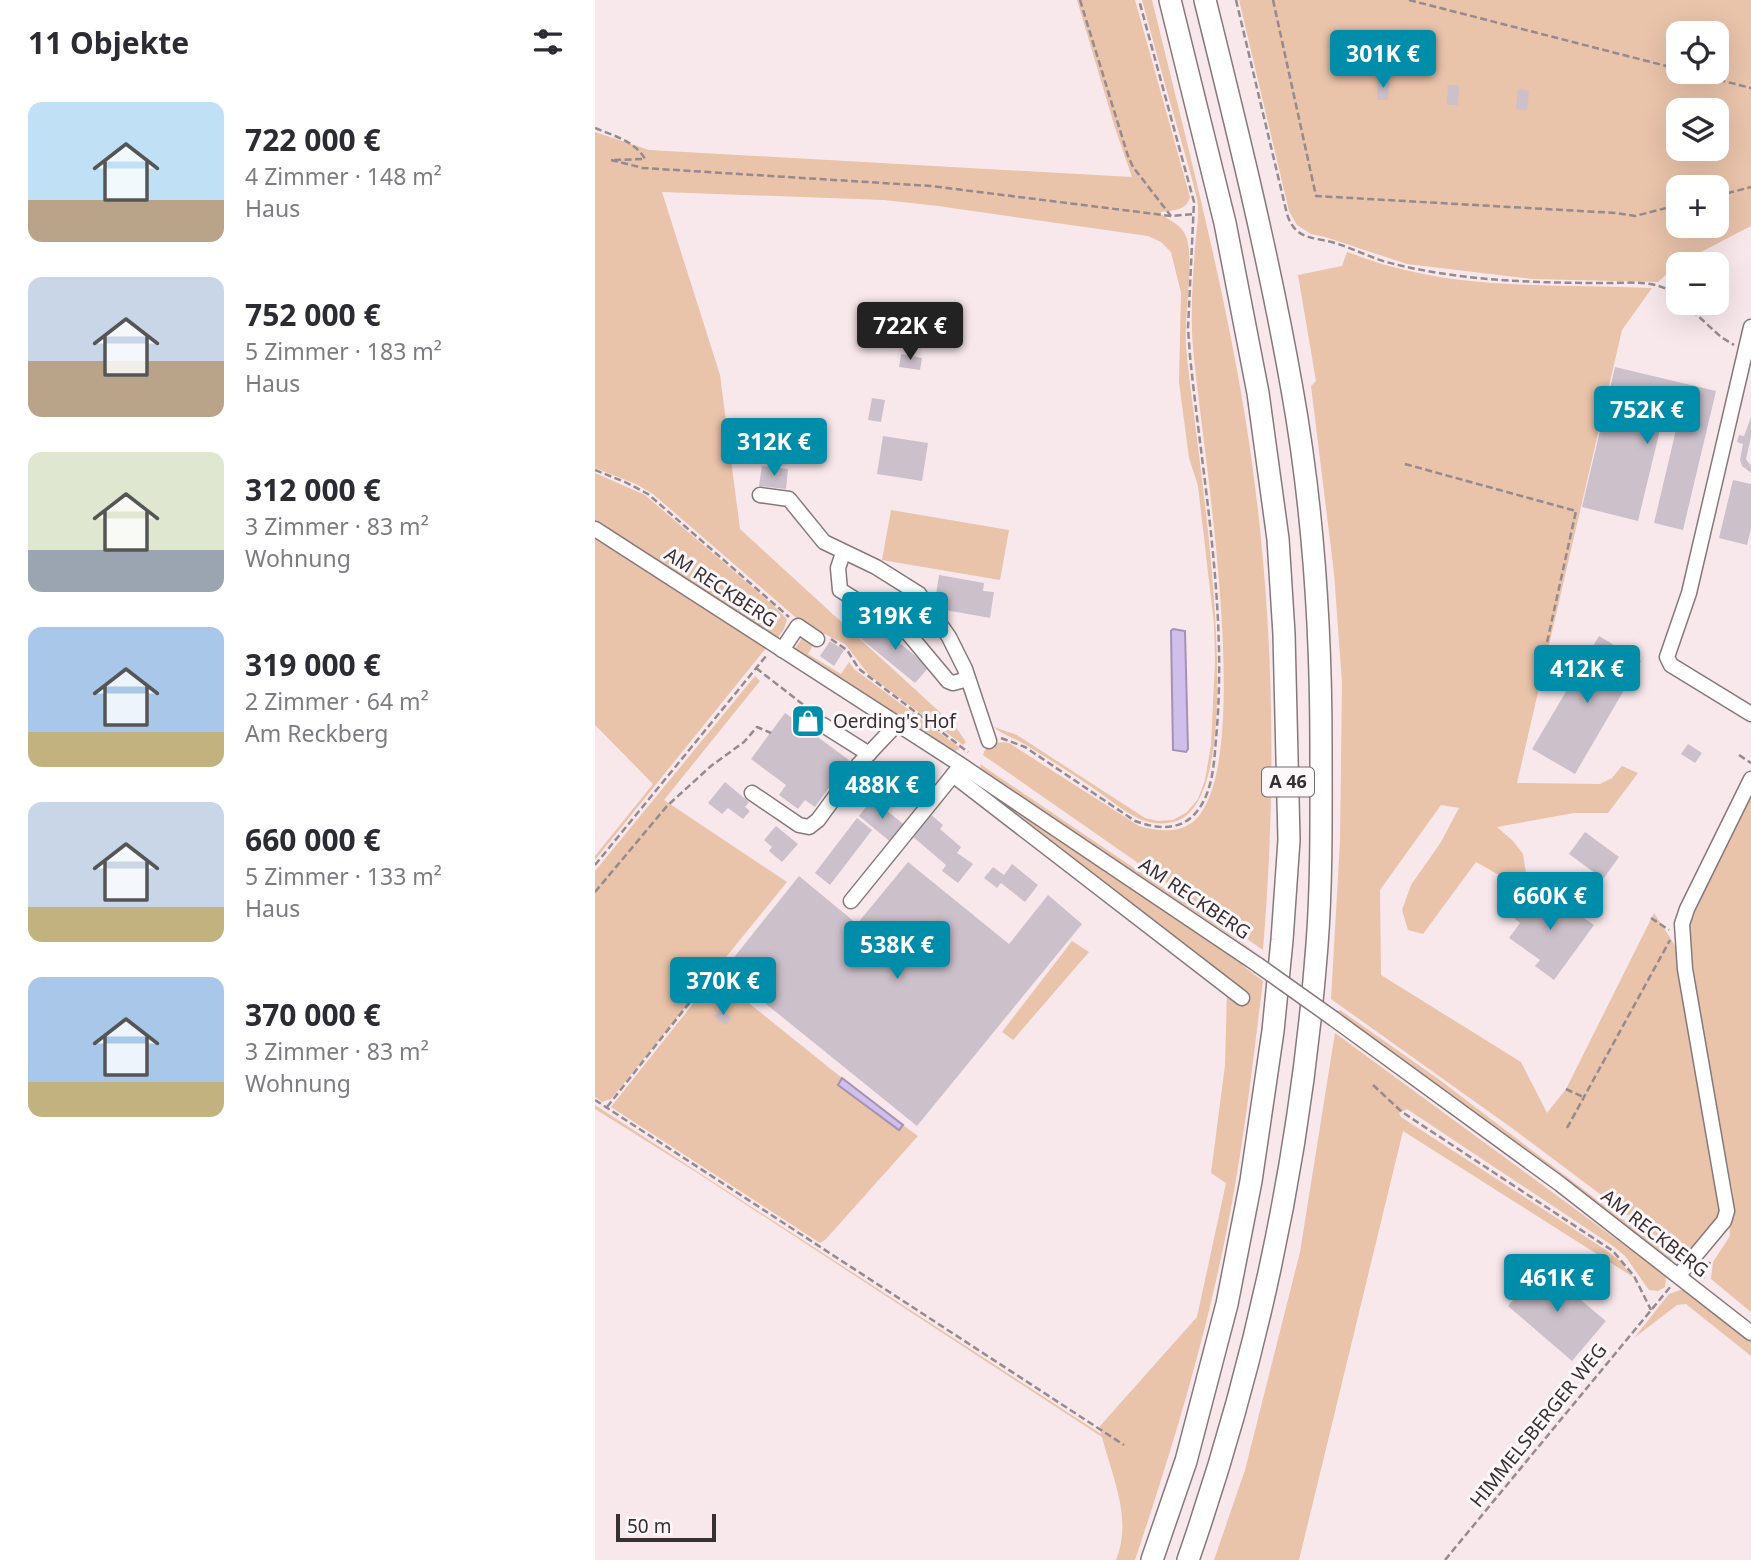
<!DOCTYPE html>
<html lang="de">
<head>
<meta charset="utf-8">
<style>
	:root { --surface:#fff; --page:#f2f2f3; --text:#2b2b33; --muted:#7c7c81; --accent:#008daa }
	body { margin:0; font-family:"Noto Sans",sans-serif; background:var(--page); color:var(--text); height:100vh; display:flex; flex-direction:column; font-size:26px; white-space:nowrap }
	* { box-sizing:border-box; margin:0 }
	p { font-size:23px; color:var(--muted) }
	.icon { flex:none; width:38px; height:38px; fill:none; stroke:currentColor; stroke-width:2; stroke-linecap:round; stroke-linejoin:round }
	.map { position:relative; flex:1; overflow:hidden }
	.panel { display:flex; flex-direction:column; background:var(--surface); width:595px }
	.panel>* { flex:none }
	.tools { position:absolute; left:1071px; top:21px; display:grid; gap:14px }
	.tools a { display:grid; place-items:center; width:63px; height:63px; border-radius:14px; background:var(--surface); box-shadow:0 7px 28px #0002; font-size:35px }
	.scale { position:absolute; left:21px; bottom:18px; width:100px; box-sizing:border-box; padding-left:7px; border:4px solid #363032; border-top:0; font-size:19px; line-height:24px; white-space:nowrap; color:#363032; -webkit-text-stroke:5px #fff8fa; paint-order:stroke }
	.price { position:absolute; translate:-50% -60px; padding:0 16px; border-radius:7px; background:var(--accent); color:#fff; font-size:23px; line-height:46px; filter:drop-shadow(0 2px 4px #0008) }
	.price::after { content:''; position:absolute; left:50%; top:42px; width:21px; height:16px; margin-left:-10px; background:inherit; clip-path:polygon(0 0,100% 0,50% 100%) }
	.price.current { background:#222; color:#fff }
	ul { padding:0; list-style:none }
	li { display:flex; align-items:center; gap:21px; height:175px; padding:0 28px }
	li span { display:grid; place-items:center; flex:none; width:196px; height:140px; border-radius:14px; color:#555 }
	li>.icon { margin-inline-start:auto }
	span .icon { width:84px; height:84px; fill:#fffc; stroke-width:1 }
	li b { font-size:30px }
	h2 { display:flex; justify-content:space-between; align-items:center; height:84px; padding:0 28px; font-size:30px }
	main { display:flex; flex:1; min-height:0 }
	.map>svg:first-child { display:block }
</style>
</head>
<body>
<main>
<section class="panel">
<h2>11 Objekte<svg class="icon" aria-label="filters" viewBox="0 0 24 24"><path d="M4 7h16M4 17h16"/><circle cx="9" cy="7" r="2"/><circle cx="15" cy="17" r="2"/></svg></h2>
<ul>
<li><span style="background:linear-gradient(#bfe0f5 70%,#b9a48a 0)"><svg class="icon" aria-label="home" viewBox="0 0 24 24"><path d="M3 11l9-7 9 7M6 9v11h12V9"/></svg></span><div><b>722 000 €</b><p>4 Zimmer · 148 m²</p><p>Haus</p></div></li>
<li><span style="background:linear-gradient(#c9d6e8 60%,#b9a48a 0)"><svg class="icon" aria-label="home" viewBox="0 0 24 24"><path d="M3 11l9-7 9 7M6 9v11h12V9"/></svg></span><div><b>752 000 €</b><p>5 Zimmer · 183 m²</p><p>Haus</p></div></li>
<li><span style="background:linear-gradient(#dfe7d0 70%,#9aa5b1 0)"><svg class="icon" aria-label="home" viewBox="0 0 24 24"><path d="M3 11l9-7 9 7M6 9v11h12V9"/></svg></span><div><b>312 000 €</b><p>3 Zimmer · 83 m²</p><p>Wohnung</p></div></li>
<li><span style="background:linear-gradient(#a9c7e8 75%,#c2b280 0)"><svg class="icon" aria-label="home" viewBox="0 0 24 24"><path d="M3 11l9-7 9 7M6 9v11h12V9"/></svg></span><div><b>319 000 €</b><p>2 Zimmer · 64 m²</p><p>Am Reckberg</p></div></li>
<li><span style="background:linear-gradient(#c9d6e8 75%,#c2b280 0)"><svg class="icon" aria-label="home" viewBox="0 0 24 24"><path d="M3 11l9-7 9 7M6 9v11h12V9"/></svg></span><div><b>660 000 €</b><p>5 Zimmer · 133 m²</p><p>Haus</p></div></li>
<li><span style="background:linear-gradient(#a9c7e8 75%,#c2b280 0)"><svg class="icon" aria-label="home" viewBox="0 0 24 24"><path d="M3 11l9-7 9 7M6 9v11h12V9"/></svg></span><div><b>370 000 €</b><p>3 Zimmer · 83 m²</p><p>Wohnung</p></div></li>
</ul>
</section>
<div class="map">
<svg width="1156" height="1560" viewBox="0 0 1156 1560">
	<rect width="100%" height="100%" fill="#f8e8ec"/>
	<g fill="#e9c3aa" fill-rule="evenodd">
		<path d="M482,0h58l55,197c-4,14 -16,13 -29,15v2c9,7 22,11 26,25 7,25 -3,76 -1,106 5,78 72,440 -7,475 -12,5 -25,4 -37,0 -18,-8 -33,-21 -49,-32 -22,-15 -44,-29 -67,-43 -11,-7 -22,-9 -32,-18l23,8 128,83 13,3 15,-1 14,-8 11,-13 7,-19 6,-35 4,-84 -1,-37 -16,-138 -9,-28 -10,-76 2,-89 -10,-41 -10,-10 -13,-6 -210,-30 -54,-6 -222,-8 58,183 20,154 215,197 11,16 -3,3 -94,-70 -24,-31 -43,-21 -149,-129 -17,-10 -41,-16v-336l54,18 483,27 -17,-49z"/>
		<path d="M547,0h10c31,127 64,253 87,381 34,188 40,380 24,569l-280,-195c3,-12 15,-14 26,-12l130,83c17,5 40,8 55,-5 64,-57 6,-386 -1,-474 -3,-33 0,-68 2,-100 1,-15 5,-33 2,-48 -5,-22 -12,-44 -18,-66 -13,-44 -25,-89 -37,-133z"/>
		<path d="M644,0h512v226l-73,38 -20,18 -126,-3 -125,-15 -82,-27 -14,-3 -14,-9 -8,-14zM1083,33h39v39h-39zM1083,110h39v39h-39zM1083,187h39v39h-39z"/>
		<path d="M752,252c15,5 30,11 46,15 84,23 173,17 259,21l-30,42 -105,453 83,1 12,-6 10,-12 16,7 -30,40h-34l-77,14 16,14 10,13 6,38 -53,-30 -53,72 -15,-4 -6,-20 9,-25 30,-43 18,-34 -18,-3 -61,85 1,85 140,87 26,51 19,-24 88,-176 24,37 44,258 -4,13 -29,36h-5l-168,-126 -185,-132 9,-157 2,-159 -8,-110 -23,-187 5,-5 -18,-106 44,-9z"/>
		<polygon points="0,473 50,495 178,605 192,619 189,629 182,639 0,521"/>
		<polygon points="296,510 414,530 405,580 287,560"/>
		<polygon points="0,537 171,648 0,860 0,856 58,784 0,725"/>
		<polygon points="209,635 219,643 213,654 246,674 254,662 259,669 365,748 358,753 199,650"/>
		<polygon points="160,676 165,681 69,800 192,882 16,1099 7,1102 0,1097 0,871"/>
		<polygon points="385,764 595,906 666,956 386,770"/>
		<path d="M374,779l275,184 -1,3 20,15c-9,72 -17,144 -30,216 -22,124 -58,244 -98,363h-19c17,-42 -4,-83 -14,-123l-406,-265 -101,-63v-4l506,329 -1,-8 97,-109 29,-134 -15,-10 14,-108 2,-74z"/>
		<polygon points="1156,786 1156,1312 1116,1279 1118,1262 1135,1236 1134,1221 1138,1195 1104,1016 1093,921"/>
		<polygon points="477,941 494,952 418,1040 407,1032"/>
		<polygon points="120,976 247,1078 243,1085 304,1129 308,1125 323,1136 231,1239 225,1243 16,1107"/>
		<polygon points="745,1010 842,1078 1081,1260 1073,1259 866,1103 742,1012"/>
		<polygon points="740,1033 1066,1272 1071,1278 1070,1287 1063,1291 1054,1290 1030,1256 1018,1246 812,1109 804,1113 806,1117 1011,1250 1024,1260 1038,1277 808,1131 704,1560 619,1560 650,1470 705,1252"/>
		<polygon points="1088,1289 1094,1291 1156,1342 1156,1356 1091,1304 1082,1305 1039,1338 1074,1294"/>
	</g>
	<g fill="#d0beeb" stroke="#a293b4" stroke-width="2">
		<polygon points="578,629 590,631 593,749 591,752 578,750 576,631"/>
		<polygon points="247,1078 308,1125 304,1130 243,1085"/>
	</g>
	<g fill="#ccc0ca">
		<polygon points="783,80 794,81 793,100 782,100"/>
		<polygon points="853,85 864,85 863,105 852,105"/>
		<polygon points="923,89 934,91 932,110 921,109"/>
		<polygon points="306,354 327,358 325,370 304,367"/>
		<polygon points="1020,367 1121,391 1088,530 1059,523 1085,413 1070,409 1043,521 987,507"/>
		<polygon points="277,398 290,400 286,422 273,420"/>
		<polygon points="1156,417 1156,437 1151,459 1156,466 1156,473 1147,466 1145,460 1148,444 1142,442 1144,435 1149,436"/>
		<polygon points="288,436 333,443 327,481 282,474"/>
		<polygon points="167,466 193,469 191,489 164,486"/>
		<polygon points="1138,480 1156,484 1156,529 1152,545 1124,538"/>
		<polygon points="344,575 389,583 388,591 399,592 395,618 339,608"/>
		<polygon points="279,622 334,667 320,683 265,638"/>
		<polygon points="1004,636 1046,661 980,774 937,749"/>
		<polygon points="235,641 249,650 239,666 225,656"/>
		<polygon points="208,709 224,721 216,732 254,760 220,807 210,800 203,809 184,795 191,785 156,759 190,713 200,720"/>
		<polygon points="1093,744 1107,753 1100,763 1086,754"/>
		<polygon points="130,782 154,802 150,807 155,811 148,819 133,808 127,814 113,803"/>
		<polygon points="277,799 311,826 297,843 264,816"/>
		<polygon points="335,814 348,825 345,829 366,847 362,853 378,864 363,883 347,871 351,865 317,836"/>
		<polygon points="262,818 277,830 235,885 220,873"/>
		<polygon points="181,826 203,844 187,862 174,851 177,847 169,840"/>
		<polygon points="990,832 1024,857 1008,879 974,854"/>
		<polygon points="313,862 414,944 453,895 487,924 322,1126 129,970 204,876 262,924"/>
		<polygon points="417,864 443,885 430,902 406,883 402,888 389,878 398,867 409,875"/>
		<polygon points="949,890 999,925 959,980 940,966 945,960 914,938 925,923 919,918 932,899 939,904"/>
		<polygon points="125,1009 136,1018 131,1025 119,1016"/>
		<polygon points="946,1267 1011,1321 977,1361 913,1306"/>
	</g>
	<g fill="none" stroke-linecap="round" stroke-linejoin="round">
		<g stroke="#86787b" stroke-width="17">
			<g id="minor">
				<polyline points="1156,327 1094,593 1072,657 1076,665 1156,714"/>
				<polyline points="165,495 194,499 229,542 281,567 324,594 354,637 370,669 394,741"/>
				<polyline points="0,529 366,765 663,965"/>
				<polyline points="248,553 243,568 245,590 312,632 353,681 358,683 373,679"/>
				<polyline points="187,650 203,626 222,639"/>
				<polyline points="228,725 274,754"/>
				<polyline points="358,775 647,998"/>
				<polyline points="157,793 204,825 214,827 223,820 264,764 302,724"/>
				<polyline points="256,901 363,769"/>
				<polyline points="739,1019 965,1184 1156,1333"/>
				<polyline points="1084,1275 1129,1221 1132,1211 1090,969 1087,924 1092,909 1156,779"/>
			</g>
		</g>
		<g stroke="#86787b" stroke-width="24">
			<g id="highway">
				<polyline points="557,1560 591,1461 632,1304 656,1181 678,1031 687,940 694,840 689,634 683,539 663,393 630,223 575,0"/>
				<path d="M593,1560c69,-198 113,-406 129,-615 5,-66 4,-133 4,-199 0,-119 -8,-240 -29,-357 -23,-131 -55,-260 -87,-389"/>
			</g>
		</g>
		<g stroke="#958a8d" stroke-width="2.5" stroke-dasharray="7 3.5" stroke-linecap="butt">
			<polyline points="485,0 533,156 538,167 576,216"/>
			<path d="M641,0l51,214c9,28 28,22 51,30 19,6 37,16 56,20 69,17 142,19 213,19 25,0 52,-4 71,14"/>
			<polyline points="678,0 721,196 1021,213 1040,216 1083,205"/>
			<polyline points="814,0 1083,69"/>
			<polyline points="1093,72 1156,88"/>
			<path d="M0,128c19,8 40,13 50,31l-31,1"/>
			<polyline points="16,160 48,168 336,186 576,216 599,214"/>
			<polyline points="1122,196 1156,187"/>
			<polyline points="1089,303 1126,337 1139,345"/>
			<polyline points="810,464 981,511 949,656"/>
			<polyline points="0,470 30,482 53,494 194,617"/>
			<polyline points="236,639 252,650 264,669 373,752"/>
			<polyline points="161,668 219,713"/>
			<path d="M406,738l24,9 110,74c22,8 47,11 63,-11 15,-20 16,-47 18,-71 12,-128 -13,-256 -26,-383l-2,-28 6,-126 -55,-202"/>
			<polyline points="1144,755 1156,763"/>
			<polyline points="0,865 171,656"/>
			<polyline points="0,892 72,806 116,766 149,742 162,727 176,733"/>
			<polyline points="1056,918 1074,930"/>
			<polyline points="778,1085 807,1112 1018,1251 1039,1276 1056,1310"/>
			<polyline points="971,1089 990,1098"/>
			<polyline points="0,1100 529,1445"/>
			<polyline points="12,1107 110,983"/>
			<polyline points="972,1128 1075,940"/>
			<polyline points="1108,1278 1116,1259"/>
			<polyline points="850,1560 1076,1286"/>
		</g>
		<use href="#minor" stroke="#fff" stroke-width="14"/>
		<use href="#highway" stroke="#fff" stroke-width="21"/>
		<g stroke="#86787b" stroke-width="17" stroke-linecap="butt">
			<polyline id="minor-bridge" points="663,965 739,1019"/>
		</g>
		<use href="#minor-bridge" stroke="#fff" stroke-width="14"/>
	</g>
	<defs>
		<g id="shop-square" transform="scale(1.75)"><rect x="-9" y="-9" width="18" height="18" rx="4" fill="#008daa" stroke="#fff8fa"/><path d="M-5-2.5h2.3a2.7 3.5 0 0 1 5.4 0H5L5.5 6h-11ZM-1.5-2.5h3a1.5 2.3 0 0 0-3 0Z" fill="#fff"/></g>
	</defs>
	<g fill-rule="evenodd">
		<use href="#shop-square" x="213" y="721"/>
	</g>
	<g text-anchor="middle" stroke-width="6" stroke-linejoin="round" paint-order="stroke">
		<rect fill="#fff8fa" stroke="#726c6e" stroke-width="2" x="667" y="767.5" width="52" height="29" rx="5"/>
		<g font-size="18" font-weight="bold" fill="#363032">
			<text x="693" y="788">A 46</text>
		</g>
		<g font-size="19" fill="#363032" stroke="#fff8fa">
			<text transform="translate(126 587) rotate(33)" y="7">AM RECKBERG</text>
			<text transform="translate(600 898) rotate(34)" y="7">AM RECKBERG</text>
			<text transform="translate(1060 1233) rotate(38)" y="7">AM RECKBERG</text>
			<text transform="translate(943 1425) rotate(-51)" y="7">HIMMELSBERGER WEG</text>
		</g>
		<g font-size="19" fill="#363032" stroke="#fff8fa" text-anchor="start">
			<text x="238" y="728">Oerding's Hof</text>
		</g>
	</g>
</svg>
<div class="tools">
<a><svg class="icon" aria-label="locate" viewBox="0 0 24 24"><circle cx="12" cy="12" r="6"/><path d="M12 2v4M12 18v4M2 12h4M18 12h4"/></svg></a>
<a><svg class="icon" aria-label="layers" viewBox="0 0 24 24"><path d="M12 4l9 5-9 5-9-5zM3 14l9 5 9-5"/></svg></a>
<a>+</a>
<a>−</a>
</div>
<div class="scale">50 m</div>
<b class="price" style="left:788px;top:90px">301K €</b>
<b class="price current" style="left:315px;top:362px">722K €</b>
<b class="price" style="left:1052px;top:446px">752K €</b>
<b class="price" style="left:179px;top:478px">312K €</b>
<b class="price" style="left:300px;top:652px">319K €</b>
<b class="price" style="left:992px;top:705px">412K €</b>
<b class="price" style="left:287px;top:821px">488K €</b>
<b class="price" style="left:955px;top:932px">660K €</b>
<b class="price" style="left:302px;top:981px">538K €</b>
<b class="price" style="left:128px;top:1017px">370K €</b>
<b class="price" style="left:962px;top:1314px">461K €</b>
</div>
</main>
</body>
</html>
